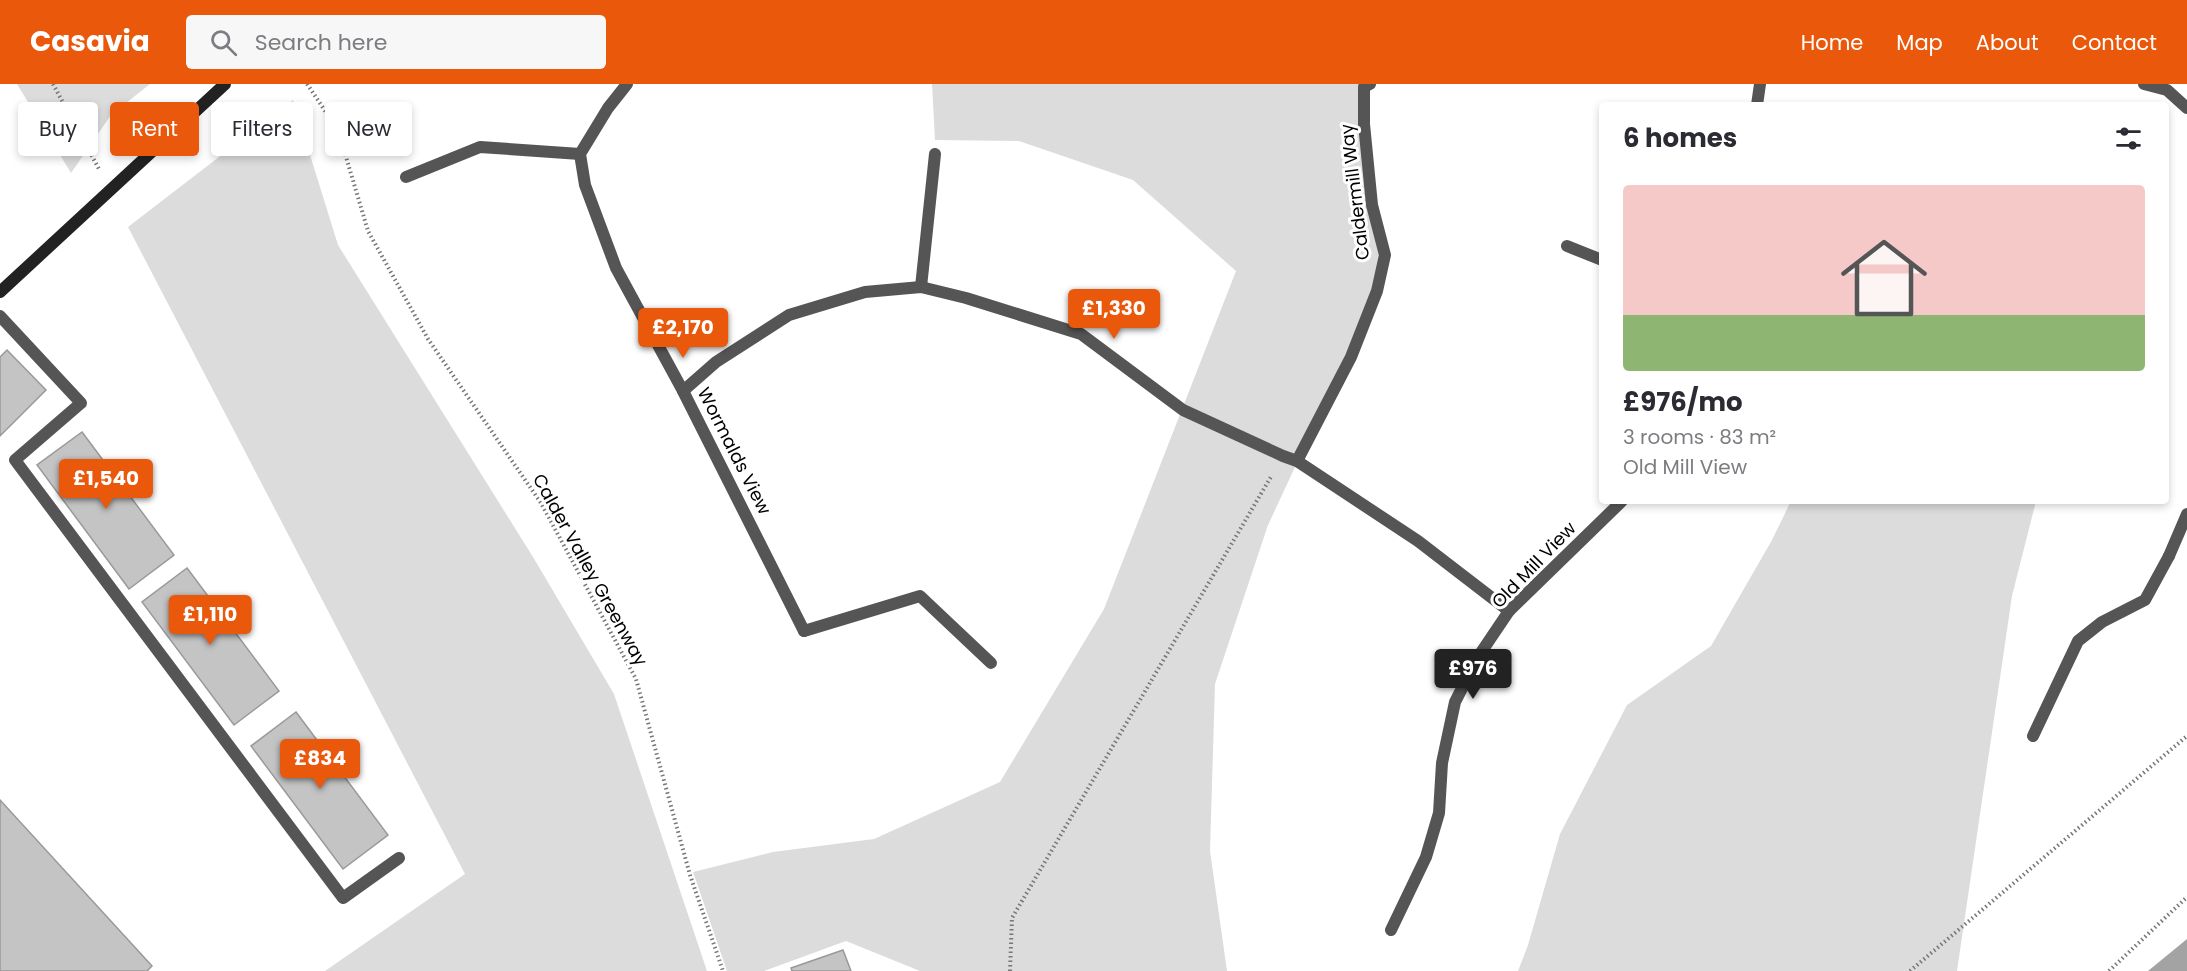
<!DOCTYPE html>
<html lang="en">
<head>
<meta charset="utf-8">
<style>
	:root { --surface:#fff; --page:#f7f7f7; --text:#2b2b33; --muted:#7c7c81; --accent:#ea580c }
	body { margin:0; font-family:Poppins,sans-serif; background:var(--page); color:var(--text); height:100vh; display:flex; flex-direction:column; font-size:22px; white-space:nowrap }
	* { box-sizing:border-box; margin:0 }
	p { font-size:20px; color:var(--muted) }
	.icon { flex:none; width:33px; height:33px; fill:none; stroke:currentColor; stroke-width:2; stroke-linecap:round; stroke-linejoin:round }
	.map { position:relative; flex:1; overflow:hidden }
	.panel { position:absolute; left:1599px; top:18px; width:570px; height:402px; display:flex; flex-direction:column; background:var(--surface); border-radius:6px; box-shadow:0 3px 9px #0003 }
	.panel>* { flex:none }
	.top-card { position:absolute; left:18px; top:18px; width:570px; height:54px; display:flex; gap:12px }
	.price { position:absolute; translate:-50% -51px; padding:0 14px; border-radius:6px; background:var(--accent); color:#fff; font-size:20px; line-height:39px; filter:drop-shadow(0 2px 3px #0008) }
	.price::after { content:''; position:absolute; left:50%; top:36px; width:18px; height:14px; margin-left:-9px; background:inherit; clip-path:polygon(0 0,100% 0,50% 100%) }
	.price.selected { background:#222; color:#fff }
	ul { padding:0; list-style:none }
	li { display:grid; align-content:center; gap:12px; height:318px; padding:0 24px }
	li span { display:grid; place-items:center; height:186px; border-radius:6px; color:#555 }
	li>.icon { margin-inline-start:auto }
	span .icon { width:108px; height:108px; fill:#fffc; stroke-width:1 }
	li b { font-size:26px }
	h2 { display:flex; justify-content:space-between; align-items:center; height:72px; padding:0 24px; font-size:26px }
	.chip { padding:0 21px; border-radius:6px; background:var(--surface); box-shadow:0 3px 9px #0003; font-size:21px; line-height:54px }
	.chip.selected { background:var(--accent); color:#fff }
	header { display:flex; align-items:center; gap:36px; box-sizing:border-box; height:84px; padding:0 30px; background:var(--accent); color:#fff }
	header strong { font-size:28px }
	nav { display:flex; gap:33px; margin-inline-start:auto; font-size:21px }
	.search { width:420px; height:54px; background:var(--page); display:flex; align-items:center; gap:15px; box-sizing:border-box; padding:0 21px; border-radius:6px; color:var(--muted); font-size:22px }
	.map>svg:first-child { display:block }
</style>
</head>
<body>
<header>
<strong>Casavia</strong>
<div class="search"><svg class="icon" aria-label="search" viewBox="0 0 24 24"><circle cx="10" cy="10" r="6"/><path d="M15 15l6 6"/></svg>Search here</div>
<nav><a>Home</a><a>Map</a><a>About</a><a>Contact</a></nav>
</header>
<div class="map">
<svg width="2187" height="887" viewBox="0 0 2187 887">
	<rect width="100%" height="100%" fill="#fff"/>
	<g fill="#dcdcdc">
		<polygon points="17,0 150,0 111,31 71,89"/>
		<polygon points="932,0 1360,0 1364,40 1385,171 1377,207 1268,441 1215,600 1210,767 1227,887 920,887 846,857 764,887 727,887 693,788 773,768 874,755 1000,698 1104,525 1236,187 1133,96 1019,57 935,56"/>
		<polygon points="293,16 338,161 533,473 614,610 707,887 325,887 465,790 128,143"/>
		<polygon points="1791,417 2036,417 2012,512 1957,887 1518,887 1528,861 1560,750 1627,621 1711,562 1772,456"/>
	</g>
	<polygon fill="#a3a3a3" points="2187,855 2187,887 2148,887"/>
	<g fill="#c4c4c4" stroke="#999" stroke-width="1.5">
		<polygon points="7,266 46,306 0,352 0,273"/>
		<polygon points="82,348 174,471 129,505 37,381"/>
		<polygon points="187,484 279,607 234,641 142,518"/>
		<polygon points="296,628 388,751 343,785 251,662"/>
		<polygon points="0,716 152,882 147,887 0,887"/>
		<polygon points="843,866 851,887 792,887 791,884"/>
	</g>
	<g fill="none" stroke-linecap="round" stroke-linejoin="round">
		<g stroke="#777" stroke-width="4" stroke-dasharray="1.5 3" stroke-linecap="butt">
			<polyline points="53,0 99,85"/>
			<polyline points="307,0 338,46 368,147 428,255 541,419 636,595 690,791 723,887"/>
			<polyline points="1010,887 1012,834 1272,391"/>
			<polyline points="1910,887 2187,652"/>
			<polyline points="2109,887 2187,813"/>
		</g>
		<g stroke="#555" stroke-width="12">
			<polyline points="921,203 935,70"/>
			<polyline points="804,547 920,512 991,579"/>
			<polyline points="2033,652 2078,557 2102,538 2145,516 2169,472"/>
		</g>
		<g stroke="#555" stroke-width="12">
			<polyline points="627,0 608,24 580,70 585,101 616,184 683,307 804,547"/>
			<polyline points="2144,0 2167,6 2187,24"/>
			<polyline points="1757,21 1760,0"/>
			<polyline points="406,93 480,63 580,70"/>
			<polyline points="1567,162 1602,176"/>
			<polyline points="0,232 81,319 15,376 343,814 399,774"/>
			<polyline points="683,307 716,278 789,231 865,208 921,203 966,214 1081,250 1183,326 1283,372 1297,377 1418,457 1509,527"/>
			<polyline points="1297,377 1351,273 1377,207 1385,171 1372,121 1364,40 1364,3 1370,0"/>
			<polyline points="2169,472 2187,430"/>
			<polyline points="1391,846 1426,773 1439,729 1442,679 1455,618 1478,573 1509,527 1622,417"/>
		</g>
		<polyline stroke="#222" stroke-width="12" points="0,208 225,0"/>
	</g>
	<g text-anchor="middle" stroke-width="6" stroke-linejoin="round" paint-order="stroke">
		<g font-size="18" fill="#000" stroke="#fff">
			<text transform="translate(1355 108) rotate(-97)" y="6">Caldermill Way</text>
			<text transform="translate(734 367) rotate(63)" y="6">Wormalds View</text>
			<text transform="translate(1534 481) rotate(-46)" y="6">Old Mill View</text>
			<text transform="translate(590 486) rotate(61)" y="6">Calder Valley Greenway</text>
		</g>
	</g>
</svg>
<b class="price" style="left:1114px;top:256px">£1,330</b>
<b class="price" style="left:683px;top:275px">£2,170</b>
<b class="price" style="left:106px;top:426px">£1,540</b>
<b class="price" style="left:210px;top:562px">£1,110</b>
<b class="price selected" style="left:1473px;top:616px">£976</b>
<b class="price" style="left:320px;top:706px">£834</b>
<div class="top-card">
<a class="chip">Buy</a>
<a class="chip selected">Rent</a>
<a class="chip">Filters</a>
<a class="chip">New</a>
</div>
<section class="panel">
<h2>6 homes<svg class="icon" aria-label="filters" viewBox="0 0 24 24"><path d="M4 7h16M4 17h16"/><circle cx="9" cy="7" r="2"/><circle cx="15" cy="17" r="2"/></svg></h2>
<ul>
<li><span style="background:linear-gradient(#f6c9c9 70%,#8fb573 0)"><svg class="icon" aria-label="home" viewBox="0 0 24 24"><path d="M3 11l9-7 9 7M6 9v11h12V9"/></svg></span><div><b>£976/mo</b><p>3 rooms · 83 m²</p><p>Old Mill View</p></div></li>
</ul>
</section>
</div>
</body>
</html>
